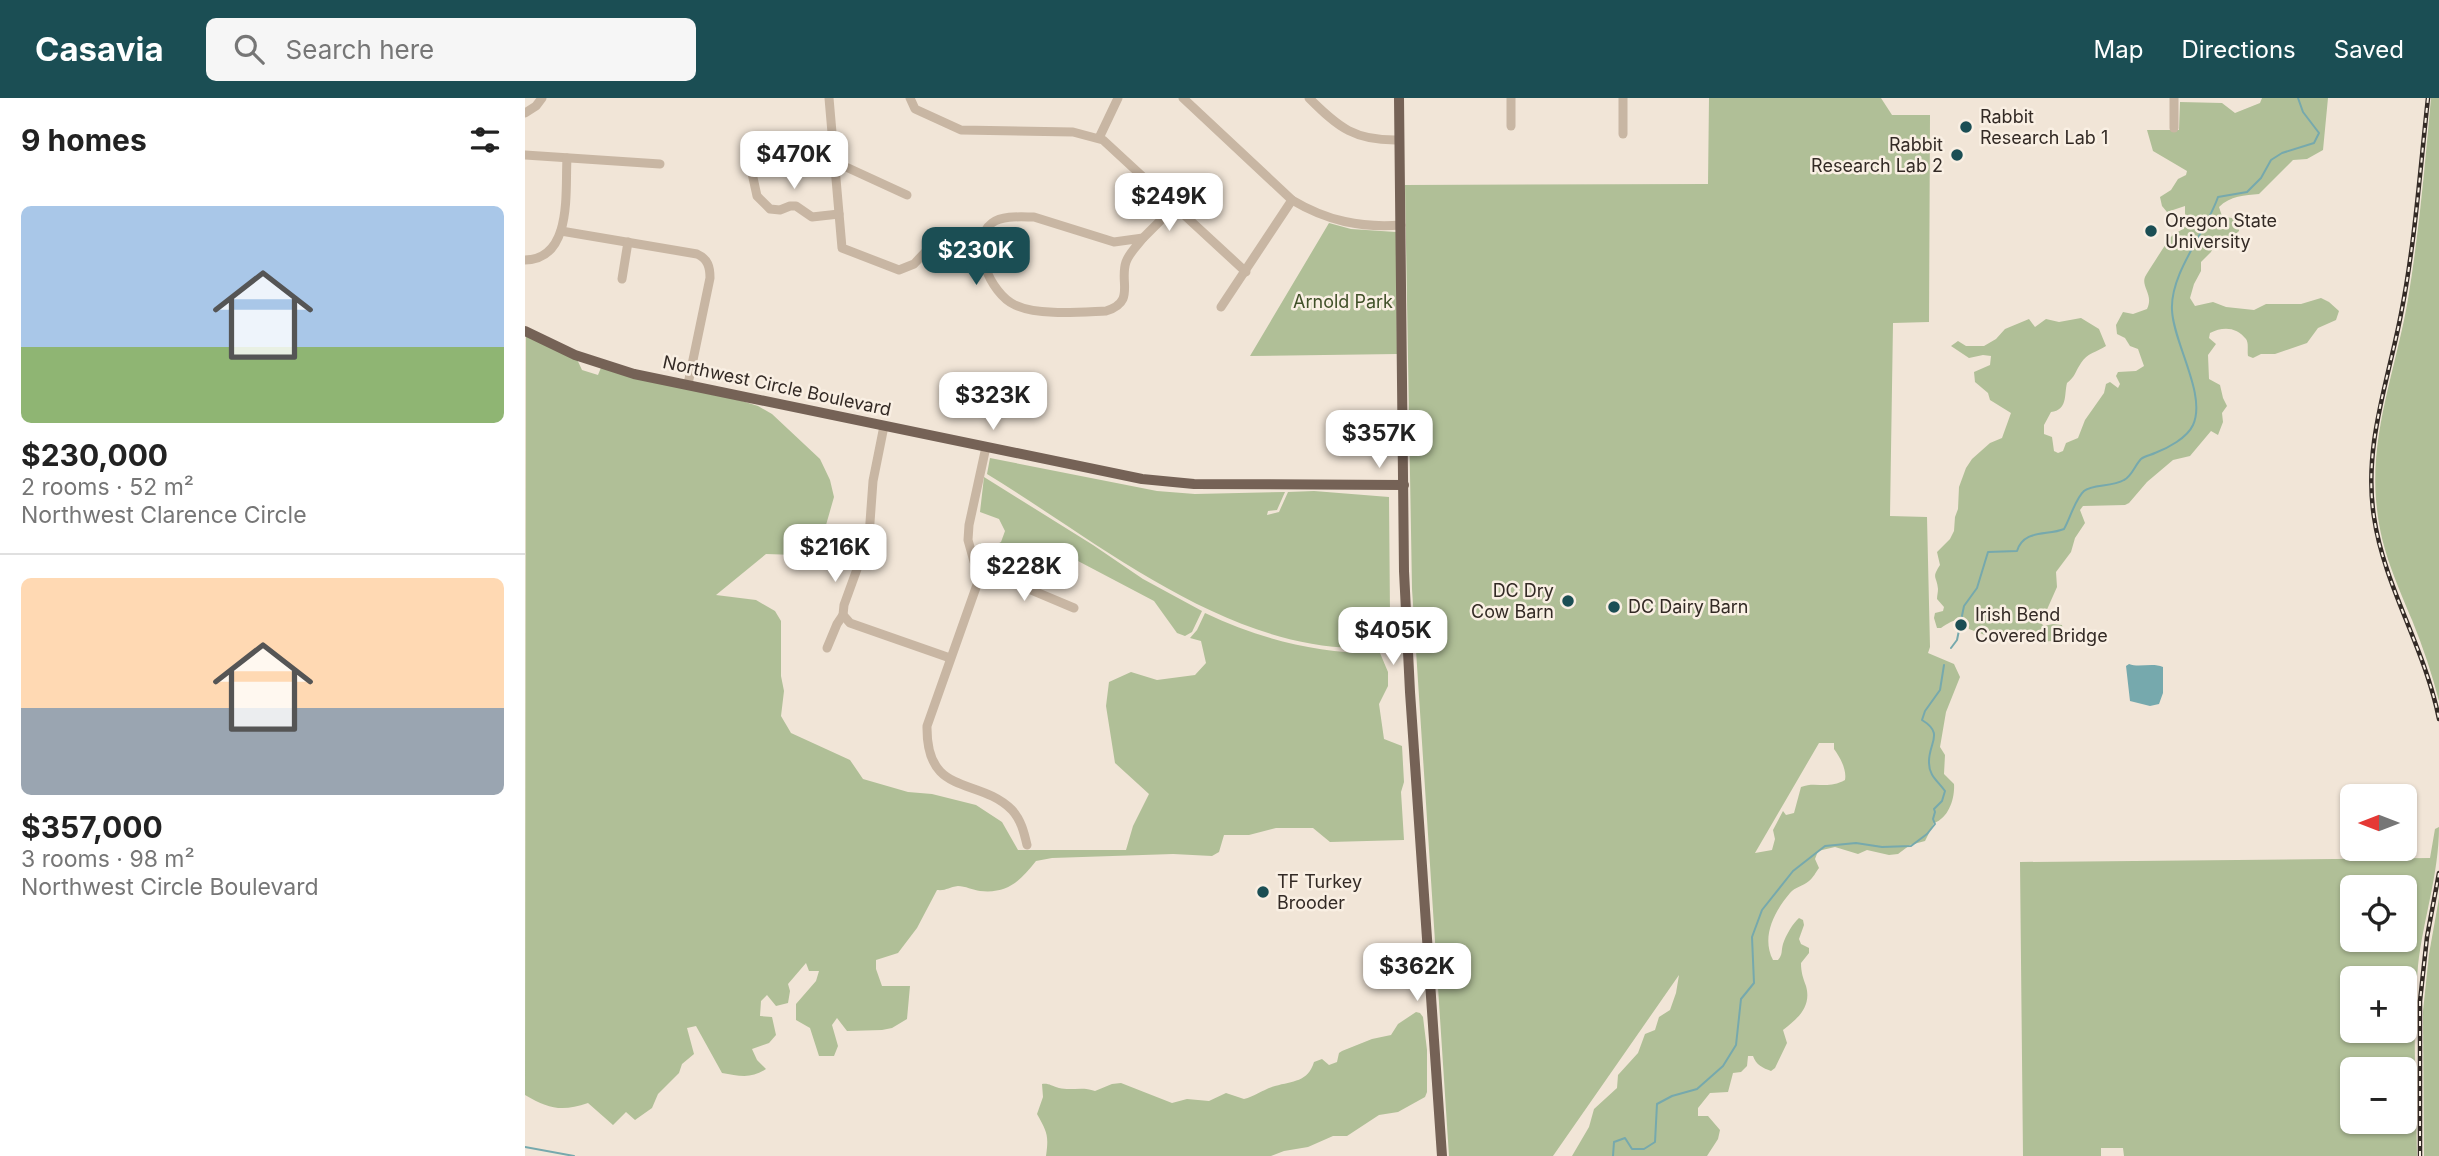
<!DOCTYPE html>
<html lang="en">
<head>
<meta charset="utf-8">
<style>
	:root { --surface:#fff; --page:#f6f6f6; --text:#222; --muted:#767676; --line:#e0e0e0; --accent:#1b4e54 }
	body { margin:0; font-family:Inter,sans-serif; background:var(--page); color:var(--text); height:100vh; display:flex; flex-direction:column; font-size:26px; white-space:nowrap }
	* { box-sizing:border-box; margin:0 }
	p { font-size:23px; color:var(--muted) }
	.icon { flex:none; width:38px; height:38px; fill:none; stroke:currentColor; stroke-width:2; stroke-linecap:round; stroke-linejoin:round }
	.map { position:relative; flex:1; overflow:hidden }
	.details { display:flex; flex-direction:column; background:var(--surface); width:525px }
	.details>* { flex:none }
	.needle { width:46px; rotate:270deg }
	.buttons { position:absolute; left:1815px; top:686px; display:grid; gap:14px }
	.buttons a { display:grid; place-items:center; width:77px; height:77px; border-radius:10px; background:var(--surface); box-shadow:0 2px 5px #0004; font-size:35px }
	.price { position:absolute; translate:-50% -60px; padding:0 16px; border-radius:14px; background:#fff; color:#222; font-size:23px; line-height:46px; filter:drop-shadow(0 2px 4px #0008) }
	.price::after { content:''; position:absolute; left:50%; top:42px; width:21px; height:16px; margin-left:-10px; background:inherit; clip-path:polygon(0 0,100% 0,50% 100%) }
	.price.on { background:var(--accent); color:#fff }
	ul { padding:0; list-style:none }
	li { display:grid; align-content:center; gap:14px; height:371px; padding:0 21px }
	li+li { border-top:2px solid var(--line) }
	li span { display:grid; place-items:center; height:217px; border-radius:10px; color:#555 }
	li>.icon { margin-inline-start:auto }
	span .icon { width:126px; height:126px; fill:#fffc; stroke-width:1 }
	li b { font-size:30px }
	h2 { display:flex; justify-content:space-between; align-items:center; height:84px; padding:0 21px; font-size:30px }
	header { display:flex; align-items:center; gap:42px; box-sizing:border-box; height:98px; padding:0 35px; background:var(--accent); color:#fff }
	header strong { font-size:33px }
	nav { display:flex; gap:38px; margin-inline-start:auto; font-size:24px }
	.search { width:490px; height:63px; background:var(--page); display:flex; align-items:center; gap:18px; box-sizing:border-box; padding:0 24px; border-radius:10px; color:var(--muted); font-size:26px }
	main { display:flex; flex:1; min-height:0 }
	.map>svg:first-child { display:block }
</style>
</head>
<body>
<header>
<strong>Casavia</strong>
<div class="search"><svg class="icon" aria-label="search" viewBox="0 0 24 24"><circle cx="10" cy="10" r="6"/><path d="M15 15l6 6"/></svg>Search here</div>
<nav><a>Map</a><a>Directions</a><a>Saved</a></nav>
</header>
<main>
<section class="details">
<h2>9 homes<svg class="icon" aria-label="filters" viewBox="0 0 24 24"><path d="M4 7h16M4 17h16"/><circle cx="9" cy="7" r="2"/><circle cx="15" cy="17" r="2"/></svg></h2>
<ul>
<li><span style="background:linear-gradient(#a9c7e8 65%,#8fb573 0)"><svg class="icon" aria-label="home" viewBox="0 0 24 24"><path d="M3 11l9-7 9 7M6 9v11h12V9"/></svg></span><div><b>$230,000</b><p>2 rooms · 52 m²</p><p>Northwest Clarence Circle</p></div></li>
<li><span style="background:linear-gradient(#ffd9b3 60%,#9aa5b1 0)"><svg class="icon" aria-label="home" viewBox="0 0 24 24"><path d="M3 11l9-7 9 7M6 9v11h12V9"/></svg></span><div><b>$357,000</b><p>3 rooms · 98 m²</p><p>Northwest Circle Boulevard</p></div></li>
</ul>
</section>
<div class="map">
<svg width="1914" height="1058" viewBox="0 0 1914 1058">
	<rect width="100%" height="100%" fill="#f1e5d7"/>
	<g fill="#b0bf97" fill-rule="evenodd">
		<path d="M1184,0h172l11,17h38l-1,207 -36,1 -3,193 37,1 3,130 -2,6 26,11 6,13 -14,35 -6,35 5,8 -1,19 10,10c1,14 -5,34 -20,39l-9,18 -15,4 -12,9 -9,1 -22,-5 -9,4 -23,-7 -17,4 -3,8 4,9c-3,4 -6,10 -10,13 -6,5 -14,6 -19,12 -16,19 -29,44 -17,67h5c5,-6 3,-9 5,-16 3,-9 10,-21 16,-26l4,2 1,5 -5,14 2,5 8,4v5l-8,10c0,9 2,15 5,23 6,21 -9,33 -23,44l4,13 -12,25 -4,3c-8,-3 -15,-6 -18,-15h-5l-1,10 -6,6 -8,1 -5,19 -18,1 -12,15v8h10l12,14 -2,9 -11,17h-135l17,-29 5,-18 23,-21 1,-13 20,-22 7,-19 10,-4 4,-13 11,-7 6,-17 3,-18 -126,181h-104l-37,-567 -7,-404 303,-1zM1294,645h15v6c6,8 13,21 11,31 -18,10 -29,1 -44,7l-7,26 -8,2 -3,-4 -10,19 2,9 -3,11 -17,3z"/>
		<path d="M1737,0h66l-5,52 -16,9 -14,1 -34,34c-14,1 -29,2 -40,13l3,9 14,3 3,3v9l-8,7 -14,1 -6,13 -10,10v9l-7,13 -4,14 5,8 18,-4 13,5 28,3 12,-6h35l20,-6 8,4 10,9 -3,9 -18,8 -11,15 -32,11h-14l-8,4 -5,-2c-1,-5 1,-13 -2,-17 -9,-12 -23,-13 -36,-6l-1,5 7,6 -8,11 1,24 11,6 3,13 4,8 -5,7 1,9 -5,13 -7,-4 -21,25 -17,4 -26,22 -18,21 -4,2 -42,1 -3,4 5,13 -10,15 -4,14 -15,20 1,15 -16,36 3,3 9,-2 9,1 2,10 -12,6 -14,1 -29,-6 -19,1 -21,-8c-7,-15 -16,-9 -28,-1h-4l-3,-10 1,-5 8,-2 1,-4 -7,-8c0,-3 1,-7 1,-10 -1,-13 -7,-10 2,-24l-3,-13 13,-13 4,-8 1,-14 3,-8 1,-22 7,-19 6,-9 18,-16 12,-5 9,-25 -21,-13 -2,-7 -13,-11 -1,-10 16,-7 1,-9 -8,-1 -14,3 -18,-12 7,-5 8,5h18l12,-7 9,-10 24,-10 6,8 11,-8 13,3 22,-4 18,11 7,17c-9,6 -19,7 -25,17 -6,9 -6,14 -14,20 -3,12 1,27 -16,29l-7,13v9l8,3 2,14 4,2 5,-2 3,-8 12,-5 7,-18 19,-27 2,-9 4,-2 8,6 2,-4 -4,-8 2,-4 18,-1 8,-5 -6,-17 -8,-3 -5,-8 -8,-4 -1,-9 7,-13 10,2 14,-5c7,-14 -6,-22 -2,-32 2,-4 22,-35 25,-39 5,-6 13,-7 17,-14l-2,-4v-14l-18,6 -5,-6 -2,-9 11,-7 7,-11 8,-4 1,-4 -34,-20 -6,-21h32l1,-28 42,1 13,10 25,-10z"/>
		<path d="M1906,0h8v603c-7,-27 -16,-54 -27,-81 -15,-36 -31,-71 -35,-111 -9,-72 19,-139 31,-210 11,-66 17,-134 23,-201z"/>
		<polygon points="804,125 826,131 871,134 872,256 725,258"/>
		<path d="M1,233l49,24 7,15 16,5 4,-10 86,19 70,22 14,8 48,45 10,21 4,17 -8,28 -3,20 -27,10 -30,-1 -50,41 40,5 19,11 6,10v55l3,15 -3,25 10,17 59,27 13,19 45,13 24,2 44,11 26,17 16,28h108l7,-24 16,-32 -34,-31 -9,-57 3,-24 22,-10 26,8 38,-5 11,-12 -5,-22 -11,-3 7,-8 8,-17c55,26 113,41 175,40l8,19v14l-9,18 5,35 18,7 2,36 -3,10 3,48 -74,2 -17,-14h-37l-27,7h-25l-5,17 -7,4 -39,-2 -121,4 -16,3c-16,20 -28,33 -56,30 -7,-1 -15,-5 -22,-5 -9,1 -12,5 -21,4l-20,38 -19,25 -22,7v9l6,17h28l-3,33 -15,9 -10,2 -35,1 -10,-13 -5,7 6,21 -4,10h-15l-9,-28 -14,-8v-16l20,-23 3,-10h-10l-3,-8 -18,21 2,7 -2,12 -12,3 -9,-11 -6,6 -1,15 12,1 4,18 -7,8 -17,6 5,11 9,9c-14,10 -27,7 -44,4l-26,-47 -9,2 7,26 -12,10 -3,9 -21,21 -6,14 -17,12 -9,-8 -13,13 -25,-22c-26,9 -39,6 -63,-8z"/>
		<path d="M465,360l167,33 38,3 90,-2 -8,18 -9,1 -1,4 12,-3 9,-20 26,-1 75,6 1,118 5,9 1,24c-13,3 -29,1 -42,0 -134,-3 -257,-107 -367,-174z"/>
		<polygon points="459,379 568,447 618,481 677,513 667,534 660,538 652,535 629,503 553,463 511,446 490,456 475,471 462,471 455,445 465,450 476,444 480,433 474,421 455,414"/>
		<path d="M1914,729c0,47 -16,93 -21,139 -6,63 -2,127 -1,190h-293l-1,-8h-22v8h-78l-3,-294 410,-4 5,-29zM1827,789h53v53h-53zM1827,880h53v53h-53zM1827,971h53v53h-53z"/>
		<polygon points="1914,800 1914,1058 1899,1058 1898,913 1904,856"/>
		<path d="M891,914l4,1 3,4 4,33v42l-2,5 -27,15 -19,3 -32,21h-14l-25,11 -24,4 -13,5h-225c3,-21 1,-24 -9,-42l6,-17 -1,-13c7,-1 9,2 17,4 13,3 23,-2 36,3l17,-7 9,-1 51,20 15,-4 22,2 17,-8 18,6c11,-3 20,-10 31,-13 18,-5 33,-4 39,-24l8,-3 7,6 8,-3 2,-9 3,-2 30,-12 19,-4 7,-11z"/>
	</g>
	<path fill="#76a9ad" d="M1604,566c11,4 23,-2 34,3v26l-4,11 -9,2 -20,-5 -4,-35z"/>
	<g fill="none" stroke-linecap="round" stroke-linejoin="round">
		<g stroke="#76a9ad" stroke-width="2">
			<path d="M1426,550l6,-8 7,-34 13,-18 11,-36 29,-1c7,-22 30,-15 47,-22 6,-10 11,-30 20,-38 8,-7 28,-4 40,-11 8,-4 11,-15 17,-21 4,-3 10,-4 14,-6 13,-5 32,-15 38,-28 14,-30 -20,-83 -21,-115 -2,-37 34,-78 46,-113l29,-5 14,-14 10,-18 11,-7 32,-10 5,-10 -16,-21 -5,-14"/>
			<polyline points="0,1049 49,1058"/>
			<path d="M1088,1058l1,-14 11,-4 7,11h12l11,-7 2,-38 15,-8 25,-7 26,-23 13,-21 5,-46 13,-16 -2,-46 10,-27 31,-39 32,-25 31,-3 26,4 29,-1 16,-12 8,-10 -2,-5 2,-7 -1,-3 8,-8 3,-10c-7,-10 -16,-15 -16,-28 -1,-20 16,-29 -7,-43l3,-9 15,-21 4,-25"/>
		</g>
		<g stroke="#c8b6a3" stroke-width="9">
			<polyline points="304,0 317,150 374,172 389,166 406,148"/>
			<polyline points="385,0 390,11 436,32 548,34 578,42 721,174"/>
			<path d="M658,0l109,102c35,21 69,28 109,25"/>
			<path d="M784,0c30,30 46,43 90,42"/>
			<polyline points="986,0 986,28"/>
			<polyline points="1098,0 1098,36"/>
			<polyline points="1649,0 1649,30"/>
			<polyline points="0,15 11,8 17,0"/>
			<polyline points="574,40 593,0"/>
			<polyline points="0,57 135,66"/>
			<polyline points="308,63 382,97"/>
			<polyline points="227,75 232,98 245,111 255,112 265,108 271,108 287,119 314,116"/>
			<path d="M509,119l80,25 29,-4c-5,7 -14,15 -17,24 -7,20 10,40 -20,49 -25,1 -68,5 -91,-6 -25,-11 -47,-64 -23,-82 11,-8 30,-6 42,-6z"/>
			<path d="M36,133l136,23c11,5 13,13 13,24l-22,106"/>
			<polyline points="618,140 649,109"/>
			<path d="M0,162c48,-1 40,-69 42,-102"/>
			<polyline points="97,181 103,144"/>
			<polyline points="696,209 767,102"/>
			<polyline points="359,328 348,383 344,438 319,507 318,517 325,525 425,560"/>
			<path d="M461,349l-17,78 -1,15 11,39 -52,147c-1,72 51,50 85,84 9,10 12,22 15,35"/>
			<polyline points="454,481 487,484 549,510"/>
			<polyline points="302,550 312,526 318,517"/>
		</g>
		<g stroke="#756256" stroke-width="10">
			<polyline points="874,0 879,473 885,594 917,1058"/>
			<polyline points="0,233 50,257 109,276 617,381 669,386 879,387"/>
		</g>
		<g stroke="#332a25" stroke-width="4.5">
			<g id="rail">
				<path d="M1903,0c-8,72 -13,145 -27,216 -13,68 -38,133 -27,203 10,69 51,131 65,202"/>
				<polyline points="1895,1058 1895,903 1902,839 1914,775"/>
			</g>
		</g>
		<use href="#rail" stroke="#f9efe3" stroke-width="2" stroke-dasharray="5" stroke-linecap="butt"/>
	</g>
	<g fill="#1b4e54" stroke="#f9efe3" stroke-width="2.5">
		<circle cx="1441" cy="29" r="7"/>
		<circle cx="1432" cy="57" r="7"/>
		<circle cx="1626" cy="133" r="7"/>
		<circle cx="1043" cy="503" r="7"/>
		<circle cx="1089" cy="509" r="7"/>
		<circle cx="1436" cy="527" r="7"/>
		<circle cx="738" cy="794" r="7"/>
	</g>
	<g text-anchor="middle" stroke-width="5" stroke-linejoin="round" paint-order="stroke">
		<g font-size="18" fill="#332a25" stroke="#f9efe3" text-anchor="start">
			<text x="1455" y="25">Rabbit<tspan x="1455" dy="21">Research Lab 1</tspan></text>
			<text x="1418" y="53" text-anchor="end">Rabbit<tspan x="1418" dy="21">Research Lab 2</tspan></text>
			<text x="1640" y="129">Oregon State<tspan x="1640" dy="21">University</tspan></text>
			<text x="1029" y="499" text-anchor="end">DC Dry<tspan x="1029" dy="21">Cow Barn</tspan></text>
			<text x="1103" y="515">DC Dairy Barn</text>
			<text x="1450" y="523">Irish Bend<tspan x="1450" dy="21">Covered Bridge</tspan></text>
			<text x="752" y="790">TF Turkey<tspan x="752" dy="21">Brooder</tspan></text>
		</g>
		<g font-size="18" fill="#415129" stroke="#f9efe3">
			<text x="818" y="210">Arnold Park</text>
		</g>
		<g font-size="18" fill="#332a25" stroke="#f9efe3">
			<text transform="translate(252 288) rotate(12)" y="6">Northwest Circle Boulevard</text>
		</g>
	</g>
</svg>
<div class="buttons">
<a><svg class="needle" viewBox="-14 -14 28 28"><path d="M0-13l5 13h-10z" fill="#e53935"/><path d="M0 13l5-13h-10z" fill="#767676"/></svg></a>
<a><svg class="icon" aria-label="locate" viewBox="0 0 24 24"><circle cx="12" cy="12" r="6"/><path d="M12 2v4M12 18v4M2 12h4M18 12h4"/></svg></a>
<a>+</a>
<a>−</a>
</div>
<b class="price" style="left:269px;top:93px">$470K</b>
<b class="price" style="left:644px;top:135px">$249K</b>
<b class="price on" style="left:451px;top:189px">$230K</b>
<b class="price" style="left:468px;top:334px">$323K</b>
<b class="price" style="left:854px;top:372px">$357K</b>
<b class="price" style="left:310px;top:486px">$216K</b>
<b class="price" style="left:499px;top:505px">$228K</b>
<b class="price" style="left:868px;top:569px">$405K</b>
<b class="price" style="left:892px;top:905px">$362K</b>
</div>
</main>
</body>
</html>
